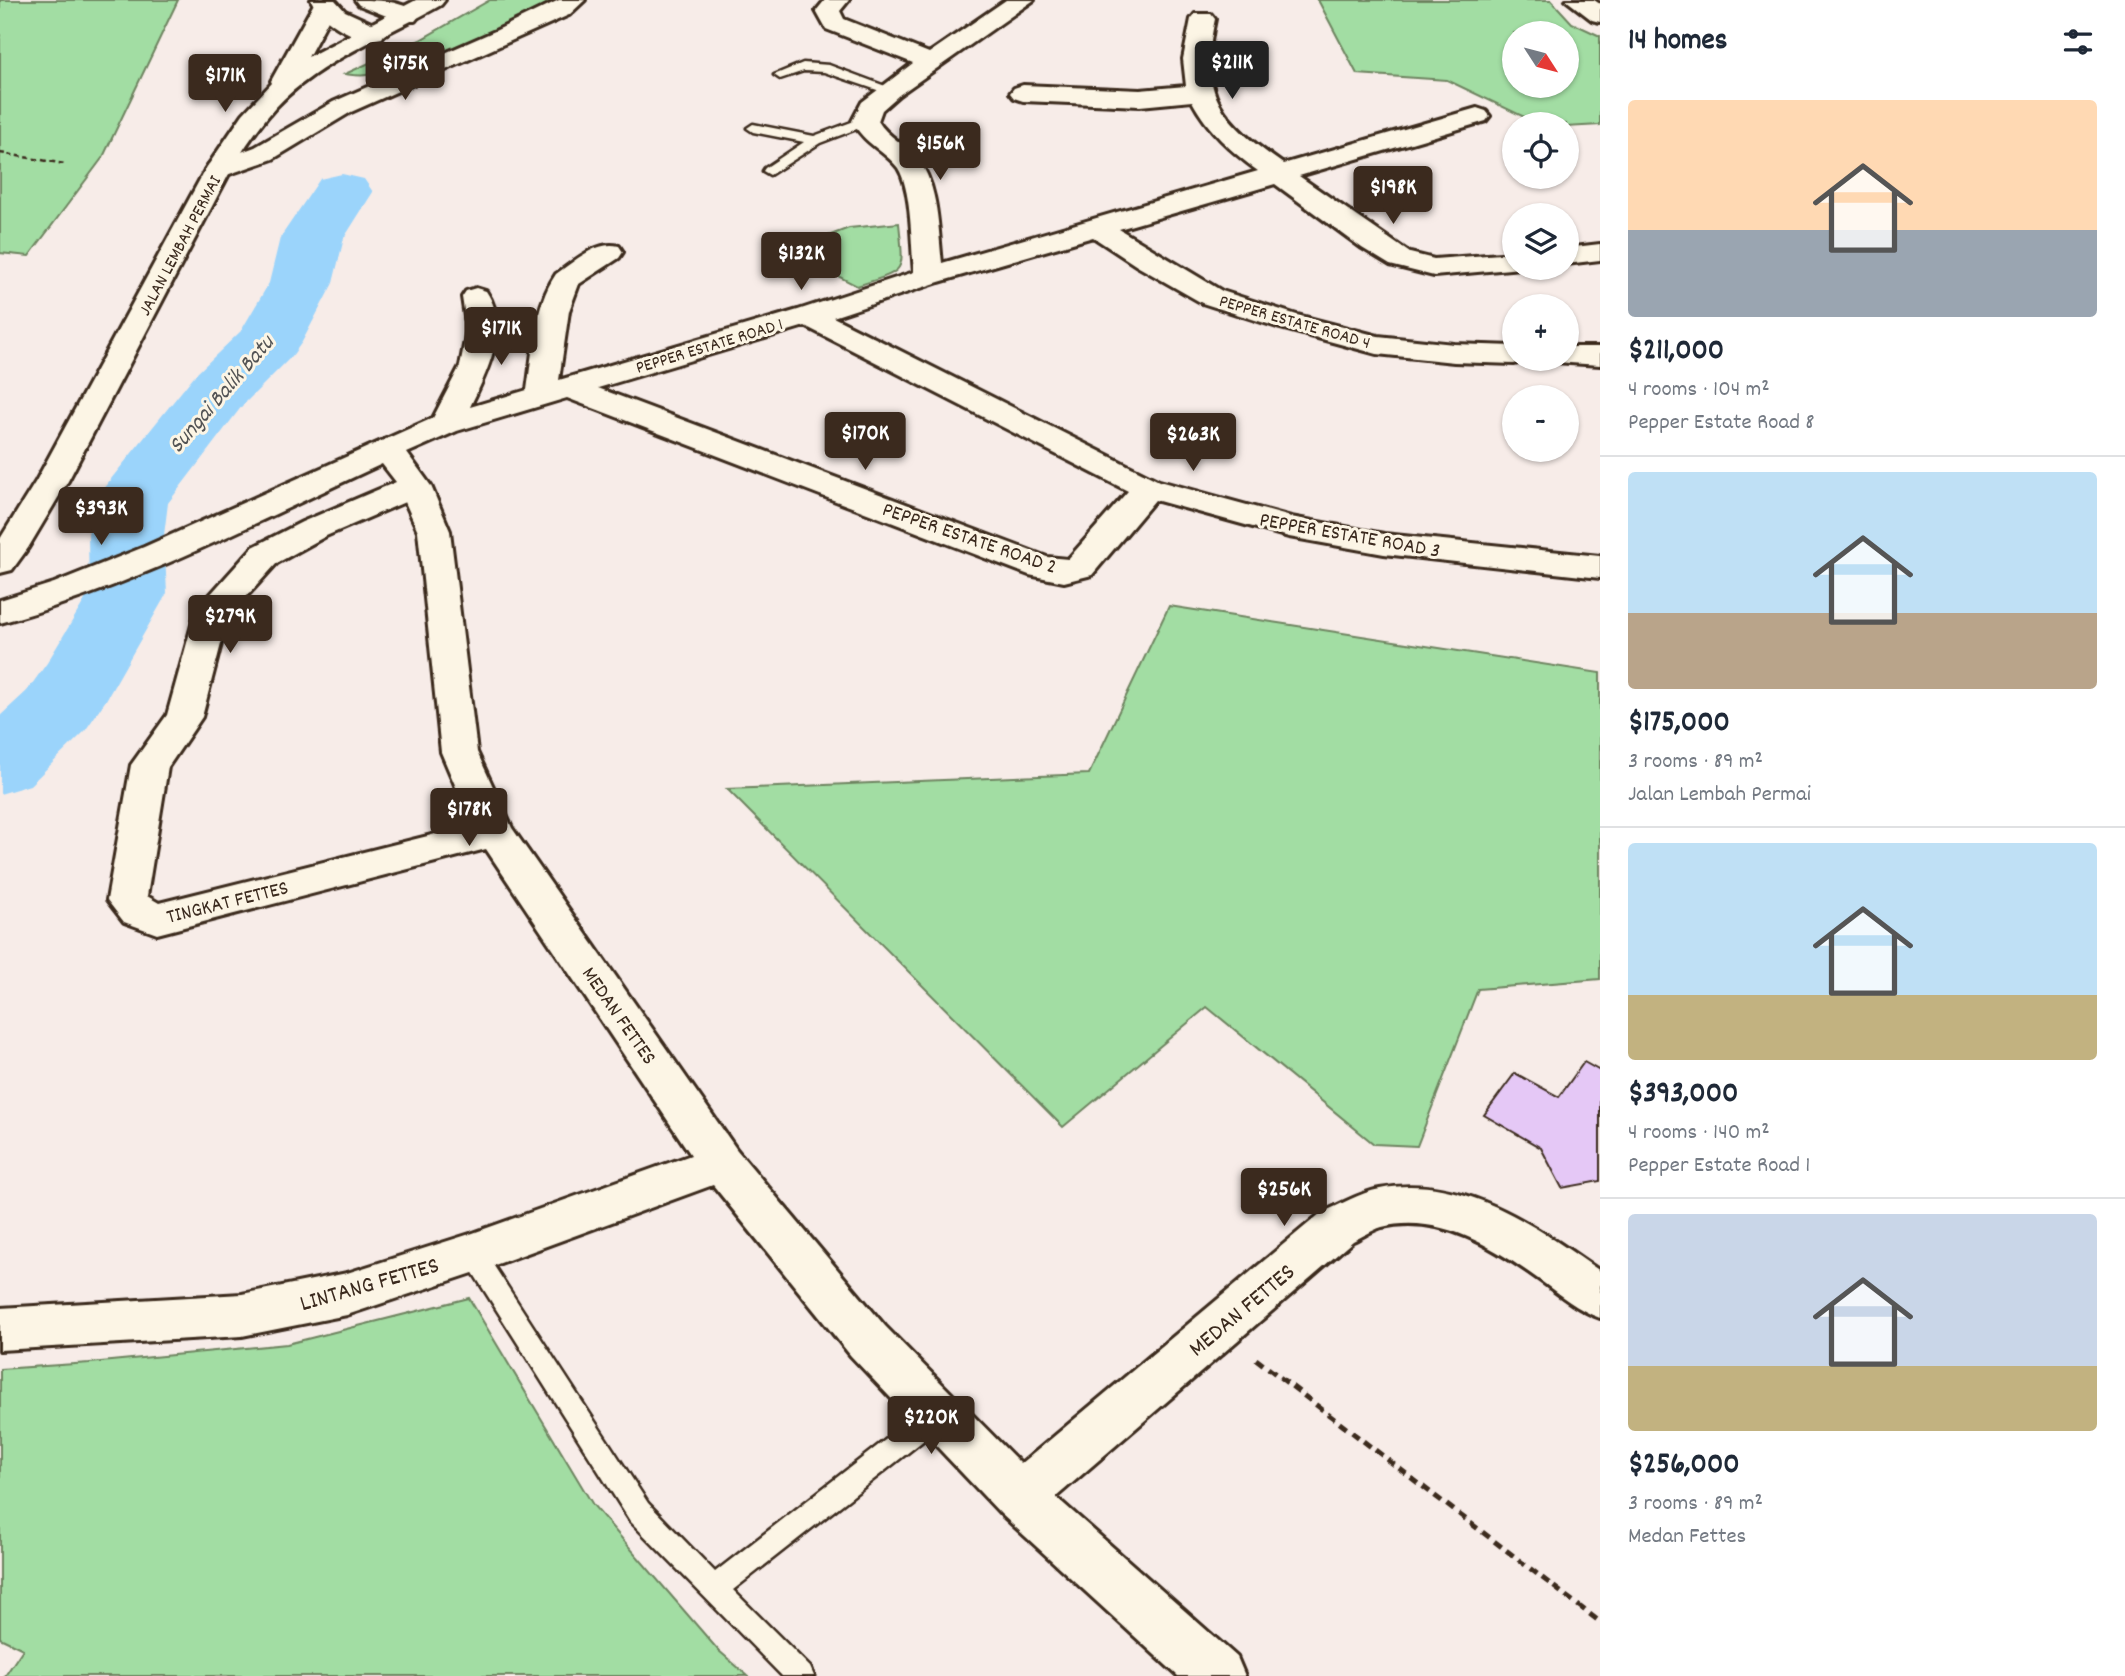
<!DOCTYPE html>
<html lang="en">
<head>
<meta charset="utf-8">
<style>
	:root { --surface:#fff; --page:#f6f6f7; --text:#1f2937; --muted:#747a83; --line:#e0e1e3; --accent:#3b2a1e }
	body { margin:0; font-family:Dekko,sans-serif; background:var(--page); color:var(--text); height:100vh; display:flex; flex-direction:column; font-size:26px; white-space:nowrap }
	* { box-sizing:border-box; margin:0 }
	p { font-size:23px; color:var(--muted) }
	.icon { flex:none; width:38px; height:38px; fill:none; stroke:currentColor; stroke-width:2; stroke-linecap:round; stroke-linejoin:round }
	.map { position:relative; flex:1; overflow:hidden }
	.sheet { display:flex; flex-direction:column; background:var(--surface); width:525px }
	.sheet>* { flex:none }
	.needle { width:46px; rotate:126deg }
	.controls { position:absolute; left:1502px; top:21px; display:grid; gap:14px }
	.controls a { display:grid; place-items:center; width:77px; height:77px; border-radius:50%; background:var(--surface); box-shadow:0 2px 5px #0004; font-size:35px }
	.price { position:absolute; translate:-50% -60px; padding:0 16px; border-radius:7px; background:var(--accent); color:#fff; font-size:23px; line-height:46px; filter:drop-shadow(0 2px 4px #0008) }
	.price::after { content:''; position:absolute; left:50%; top:42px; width:21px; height:16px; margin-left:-10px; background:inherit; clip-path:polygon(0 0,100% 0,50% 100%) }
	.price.current { background:#222; color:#fff }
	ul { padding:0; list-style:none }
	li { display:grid; align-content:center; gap:14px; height:371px; padding:0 28px }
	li+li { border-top:2px solid var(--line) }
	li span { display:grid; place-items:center; height:217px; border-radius:7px; color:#555 }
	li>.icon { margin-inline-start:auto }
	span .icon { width:126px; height:126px; fill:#fffc; stroke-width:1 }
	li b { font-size:30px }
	h2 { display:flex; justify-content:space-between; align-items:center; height:84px; padding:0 28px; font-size:30px }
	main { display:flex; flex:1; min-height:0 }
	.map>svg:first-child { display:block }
</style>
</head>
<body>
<main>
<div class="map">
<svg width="1600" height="1676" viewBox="0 0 1600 1676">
	<rect width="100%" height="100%" fill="#f7ece8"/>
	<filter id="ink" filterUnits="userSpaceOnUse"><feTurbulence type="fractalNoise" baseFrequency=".0143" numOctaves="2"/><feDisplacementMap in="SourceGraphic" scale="14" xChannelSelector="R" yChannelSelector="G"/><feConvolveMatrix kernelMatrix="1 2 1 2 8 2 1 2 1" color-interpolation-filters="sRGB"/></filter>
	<g filter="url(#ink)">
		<g fill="#a2dda3" stroke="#6e8460" stroke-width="2" fill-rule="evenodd">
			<polygon points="0,0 178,0 103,157 29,256 0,253"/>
			<path d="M490,0h61c-29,27 -138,64 -179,74 -9,3 -19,1 -27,0l75,-34z"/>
			<path d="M1318,0h233l21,23 28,13v89l-34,2v-3h-27l-92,-44 -90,-6zM1566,33v53h-52v-53z"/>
			<path d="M899,223c5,52 8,46 -42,63l-68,-35 60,-23z"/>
			<polygon points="1169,606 1600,673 1600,979 1478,989 1417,1146 1374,1144 1207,1007 1063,1127 727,789 1089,774"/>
			<polygon points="469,1298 593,1505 718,1650 748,1676 5,1676 23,1649 0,1638 0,1369 90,1363 287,1344"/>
		</g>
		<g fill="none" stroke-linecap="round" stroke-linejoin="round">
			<polygon fill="#9bd4fb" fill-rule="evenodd" points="342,174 364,179 373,192 344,238 333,283 302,342 292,356 242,406 168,503 164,535 167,593 106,700 85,731 30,785 0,794 0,716 27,691 47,663 89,593 88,535 94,500 194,376 241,331 269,283 280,238 320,179"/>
		</g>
		<polygon fill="#e5c8f6" stroke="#3b2a1e" stroke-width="2" points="1584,1062 1600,1071 1600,1181 1562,1188 1541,1148 1484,1115 1515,1073 1559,1097"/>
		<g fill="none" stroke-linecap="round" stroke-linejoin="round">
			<g stroke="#3b2a1e" stroke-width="5">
				<g id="service">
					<polygon points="803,63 829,65 896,90 890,94 886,93 824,72 804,71 780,79 774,75"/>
					<polygon points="865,117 871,121 870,124 820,143 770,175 763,171 765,168 804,142 753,132 747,128 753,124 814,136"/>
					<polygon points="473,1243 481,1246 648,1503 715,1572 929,1406 938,1403 947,1406 950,1414 947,1422 733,1590 810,1667 814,1676 782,1676 630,1521 465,1260 462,1253 465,1246"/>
				</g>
			</g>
			<g stroke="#3b2a1e" stroke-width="6">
				<g id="minor">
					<path d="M311,0h24l10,11 37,17 3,5 -3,5c-25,6 -60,-16 -71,-38z"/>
					<path d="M355,0c20,0 51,0 64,16l-4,5h-16l-40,-16z"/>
					<polygon points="559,0 585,0 569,15 351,112 273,159 218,178 209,176 205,170 209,164 255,147 333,102 495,31"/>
					<path d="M825,0h24l-9,11 4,8 85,34 77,-53h28l-135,95 -17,15 -4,11c9,16 28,23 39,37 22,27 21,72 25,105l316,-92c-26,-19 -50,-40 -66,-70l-52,5 -117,-5 -9,-3 -4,-5 4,-5 9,-3 117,5 46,-4 -3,-27 8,-40 4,-5h16l4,5c-17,77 7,102 68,145l194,-56 9,3 4,5 -4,5 -187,55 111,77 24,6 80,-6v15h7l-87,8 -44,-11 -28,-17 -87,-64 -156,45 103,62 75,24 81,21 76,8 60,2v13h12l-1,2 -11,3 -60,-2 -77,-8 -100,-27 -75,-24 -65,-37 -44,-29 -154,45 -106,35 326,164 132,36 93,17 216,22v22l-216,-24 -95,-17 -134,-37 -63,75 -28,7 -35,-7 -462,-177 -110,33 -50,22 24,33 19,45 27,221 35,76 225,322 148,176 136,138 300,-251c19,-8 38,-20 59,-24 82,-16 157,38 220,82v47c-22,-8 -40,-23 -59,-37 -46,-33 -100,-68 -159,-54 -10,3 -20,10 -29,14l-297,256 181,160 8,19h-67l-177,-162 -150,-158 -138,-171 -240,88 -126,42 -105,21 -242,14v-42l242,-14 105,-21 126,-40 218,-78 -205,-306 -329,85 -33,-12 -17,-22 24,-135 36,-50 28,-101 5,-8 53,-59 49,-25 94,-40 -14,-18c-124,57 -249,123 -382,159v-23l54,-17 90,-36 289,-129 27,-52 7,-36 -5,-33 4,-6 10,-3 10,3c25,36 0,83 -16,116l57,-17c6,-38 7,-84 29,-116 18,-12 40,-34 63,-28l4,6 -4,6 -40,26 -10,27 -10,69 239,-70 116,-38c-3,-27 -2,-82 -16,-104 -14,-18 -33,-23 -46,-47l10,-19 51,-39 -87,-34 -10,-18zM805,326l323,165 -60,68 -21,-2 -449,-169zM405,502l13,29 23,221 31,73 -313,78 -12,-7 21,-129 34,-50 26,-100 49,-54 49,-27z"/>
					<polygon points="1600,244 1600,260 1566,264 1566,248"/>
					<polygon points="1566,347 1600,347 1600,365 1555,362 1553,359 1566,359"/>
				</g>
			</g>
			<g stroke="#3b2a1e" stroke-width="6">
				<g id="secondary">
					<path d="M316,0h16l4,5 -28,52 108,-57h29l-4,5c-56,32 -121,55 -166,103 -17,19 -31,40 -44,62l-163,311 -40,67 -16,22 -12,3v-34l36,-58 169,-311 38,-56 29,-31 -1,-2z"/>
					<polygon points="1566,0 1594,0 1600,4 1600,22 1592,20"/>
				</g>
			</g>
			<polyline stroke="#3b2a1e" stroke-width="2.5" stroke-dasharray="5 3.5" stroke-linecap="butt" points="0,153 65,164"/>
			<polyline stroke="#3b2a1e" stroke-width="5" stroke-dasharray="9 6" stroke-linecap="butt" points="1256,1359 1600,1622"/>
			<use href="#service" fill="#fcf5e5" fill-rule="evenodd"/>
			<use href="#minor" fill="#fcf5e5" fill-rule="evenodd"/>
			<use href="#secondary" fill="#fcf5e5" fill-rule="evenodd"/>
		</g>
	</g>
	<g text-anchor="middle" stroke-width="6" stroke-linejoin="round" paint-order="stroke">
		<g font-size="18" fill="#3b2a1e" stroke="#fcf5e5">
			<text transform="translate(179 245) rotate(-62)" y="6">JALAN LEMBAH PERMAI</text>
			<text transform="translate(1295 321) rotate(16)" y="6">PEPPER ESTATE ROAD 4</text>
			<text transform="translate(709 345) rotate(-17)" y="6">PEPPER ESTATE ROAD 1</text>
		</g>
		<g font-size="21" fill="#3b2a1e" stroke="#fcf5e5">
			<text transform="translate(1350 534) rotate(10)" y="7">PEPPER ESTATE ROAD 3</text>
			<text transform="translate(970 537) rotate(19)" y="7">PEPPER ESTATE ROAD 2</text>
			<text transform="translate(227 901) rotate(-14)" y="7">TINGKAT FETTES</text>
			<text transform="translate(620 1015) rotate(55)" y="7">MEDAN FETTES</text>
		</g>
		<g font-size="23" font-style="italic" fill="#535455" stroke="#fcf5e5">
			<text transform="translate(220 393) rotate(-49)" y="8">Sungai Balik Batu</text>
		</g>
		<g font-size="24" fill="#3b2a1e" stroke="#fcf5e5">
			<text transform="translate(369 1283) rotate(-16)" y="8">LINTANG FETTES</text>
			<text transform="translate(1241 1309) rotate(-40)" y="8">MEDAN FETTES</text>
		</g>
	</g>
</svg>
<div class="controls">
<a><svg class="needle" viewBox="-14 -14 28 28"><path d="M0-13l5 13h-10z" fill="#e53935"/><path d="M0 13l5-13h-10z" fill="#747a83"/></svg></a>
<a><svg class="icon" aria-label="locate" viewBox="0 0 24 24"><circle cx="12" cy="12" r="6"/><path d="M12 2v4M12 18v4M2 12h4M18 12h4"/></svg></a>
<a><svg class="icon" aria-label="layers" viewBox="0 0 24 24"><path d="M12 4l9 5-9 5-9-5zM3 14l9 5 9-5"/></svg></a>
<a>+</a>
<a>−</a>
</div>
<b class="price current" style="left:1232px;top:101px">$211K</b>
<b class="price" style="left:405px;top:102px">$175K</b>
<b class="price" style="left:225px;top:114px">$171K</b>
<b class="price" style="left:940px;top:182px">$156K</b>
<b class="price" style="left:1393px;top:226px">$198K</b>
<b class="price" style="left:801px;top:292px">$132K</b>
<b class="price" style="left:501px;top:367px">$171K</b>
<b class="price" style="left:865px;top:472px">$170K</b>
<b class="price" style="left:1193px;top:473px">$263K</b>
<b class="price" style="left:101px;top:547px">$393K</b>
<b class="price" style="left:230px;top:655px">$279K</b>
<b class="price" style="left:469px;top:848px">$178K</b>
<b class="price" style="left:1284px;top:1228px">$256K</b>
<b class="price" style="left:931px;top:1456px">$220K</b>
</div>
<section class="sheet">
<h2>14 homes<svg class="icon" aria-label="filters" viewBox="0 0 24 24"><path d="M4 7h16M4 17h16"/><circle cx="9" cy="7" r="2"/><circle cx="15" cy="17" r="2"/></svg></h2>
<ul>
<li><span style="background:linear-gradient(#ffd9b3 60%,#9aa5b1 0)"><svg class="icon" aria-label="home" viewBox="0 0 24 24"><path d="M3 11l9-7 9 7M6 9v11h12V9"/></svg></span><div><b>$211,000</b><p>4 rooms · 104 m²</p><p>Pepper Estate Road 8</p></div></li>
<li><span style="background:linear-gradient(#bfe0f5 65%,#b9a48a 0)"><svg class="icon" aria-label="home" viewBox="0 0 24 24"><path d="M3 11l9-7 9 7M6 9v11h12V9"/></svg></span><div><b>$175,000</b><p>3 rooms · 89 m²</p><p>Jalan Lembah Permai</p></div></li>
<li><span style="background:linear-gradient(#bfe0f5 70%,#c2b280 0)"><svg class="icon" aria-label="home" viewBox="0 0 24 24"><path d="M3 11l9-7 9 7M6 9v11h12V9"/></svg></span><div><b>$393,000</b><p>4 rooms · 140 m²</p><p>Pepper Estate Road 1</p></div></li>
<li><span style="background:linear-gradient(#c9d6e8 70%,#c2b280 0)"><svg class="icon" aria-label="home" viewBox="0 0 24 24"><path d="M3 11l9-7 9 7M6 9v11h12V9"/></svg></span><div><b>$256,000</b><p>3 rooms · 89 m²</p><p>Medan Fettes</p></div></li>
</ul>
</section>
</main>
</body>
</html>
